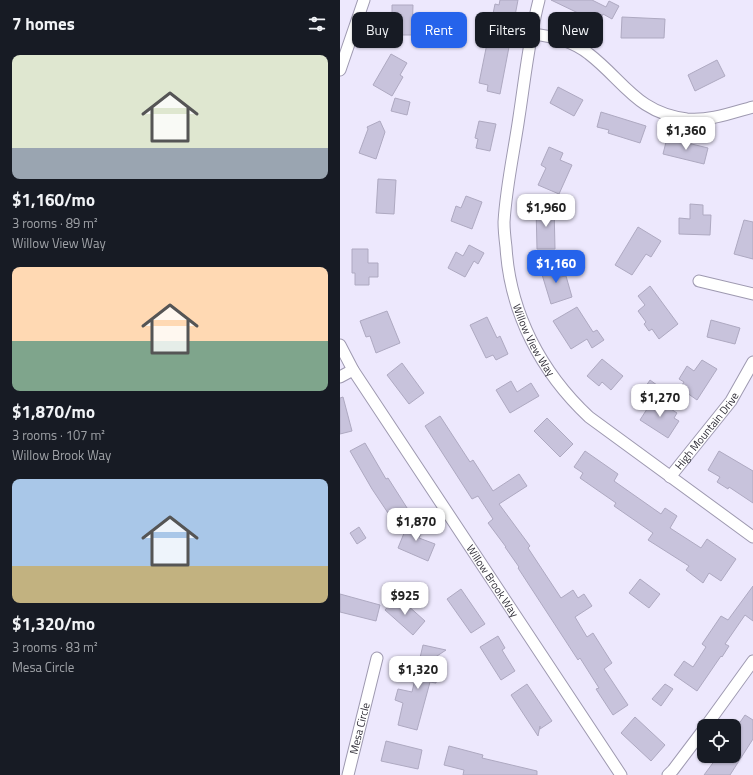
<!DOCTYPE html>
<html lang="en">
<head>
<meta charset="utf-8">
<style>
	:root { --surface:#171b24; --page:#242831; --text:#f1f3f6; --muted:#9ea1a6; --accent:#2563eb }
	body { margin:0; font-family:"Titillium Web",sans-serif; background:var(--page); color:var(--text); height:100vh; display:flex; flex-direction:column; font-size:15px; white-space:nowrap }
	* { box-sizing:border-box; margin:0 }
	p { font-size:13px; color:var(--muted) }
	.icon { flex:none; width:22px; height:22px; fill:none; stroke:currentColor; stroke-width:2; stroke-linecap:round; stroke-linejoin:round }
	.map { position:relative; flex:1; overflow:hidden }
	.side { display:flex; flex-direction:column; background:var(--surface); width:340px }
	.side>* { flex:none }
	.hud { position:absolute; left:12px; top:12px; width:341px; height:36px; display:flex; gap:8px }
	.fabs { position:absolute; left:357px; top:719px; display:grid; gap:8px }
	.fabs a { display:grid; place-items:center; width:44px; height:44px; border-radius:8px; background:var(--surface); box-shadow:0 1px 3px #0004; font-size:20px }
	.price { position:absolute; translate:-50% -34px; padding:0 9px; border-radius:8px; background:#fff; color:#222; font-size:13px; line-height:26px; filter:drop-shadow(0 1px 2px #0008) }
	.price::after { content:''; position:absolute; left:50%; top:24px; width:12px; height:9px; margin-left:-6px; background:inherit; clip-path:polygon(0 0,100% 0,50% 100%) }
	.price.on { background:var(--accent); color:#fff }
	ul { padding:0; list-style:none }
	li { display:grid; align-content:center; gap:8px; height:212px; padding:0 12px }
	li span { display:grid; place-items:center; height:124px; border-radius:8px; color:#555 }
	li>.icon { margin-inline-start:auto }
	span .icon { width:72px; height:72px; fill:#fffc; stroke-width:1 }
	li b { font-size:17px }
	h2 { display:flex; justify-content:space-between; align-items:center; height:48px; padding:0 12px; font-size:17px }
	.chip { padding:0 14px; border-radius:8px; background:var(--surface); box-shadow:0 1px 3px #0004; font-size:14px; line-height:36px }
	.chip.on { background:var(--accent); color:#fff }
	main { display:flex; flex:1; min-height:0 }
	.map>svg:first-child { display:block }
</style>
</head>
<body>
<main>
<section class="side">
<h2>7 homes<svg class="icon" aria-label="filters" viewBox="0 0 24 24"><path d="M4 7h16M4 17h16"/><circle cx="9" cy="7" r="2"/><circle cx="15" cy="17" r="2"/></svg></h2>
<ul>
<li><span style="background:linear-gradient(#dfe7d0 75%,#9aa5b1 0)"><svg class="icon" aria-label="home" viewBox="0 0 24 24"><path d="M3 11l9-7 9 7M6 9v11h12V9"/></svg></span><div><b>$1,160/mo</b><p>3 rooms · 89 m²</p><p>Willow View Way</p></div></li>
<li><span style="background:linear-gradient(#ffd9b3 60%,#7fa58c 0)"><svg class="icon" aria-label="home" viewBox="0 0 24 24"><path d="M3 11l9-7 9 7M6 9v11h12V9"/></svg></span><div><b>$1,870/mo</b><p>3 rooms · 107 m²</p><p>Willow Brook Way</p></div></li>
<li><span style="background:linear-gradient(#a9c7e8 70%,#c2b280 0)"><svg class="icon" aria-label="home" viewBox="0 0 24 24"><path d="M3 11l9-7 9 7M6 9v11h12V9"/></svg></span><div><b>$1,320/mo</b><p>3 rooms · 83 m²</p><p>Mesa Circle</p></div></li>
</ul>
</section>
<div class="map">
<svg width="413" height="775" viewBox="0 0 413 775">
	<rect width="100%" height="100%" fill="#ede8fd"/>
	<g fill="#c8c3dc" stroke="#aea9c1">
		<polygon points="160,0 178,0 160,94 147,91 148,85 139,83 155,4 159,5"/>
		<polygon points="211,0 252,0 266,7 269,1 279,6 272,19 263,14 259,23"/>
		<polygon points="52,5 73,5 72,35 52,35"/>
		<polygon points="282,17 325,19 324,38 281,38"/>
		<polygon points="51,54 67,63 60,75 63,77 52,96 33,85"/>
		<polygon points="377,60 385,76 355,91 348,75"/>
		<polygon points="218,87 243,100 234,116 210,103"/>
		<polygon points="55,98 70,102 67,115 51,111"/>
		<polygon points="261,112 306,126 300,143 268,133 269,130 257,127"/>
		<polygon points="40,121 45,132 36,159 19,153 28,129 27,127"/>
		<polygon points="139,121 156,124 150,151 136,148 138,139 135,138"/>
		<polygon points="327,138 368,148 364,164 323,154"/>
		<polygon points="209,147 223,153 220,160 232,165 219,194 198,185 206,168 201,165"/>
		<polygon points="38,179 56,180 54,214 36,213"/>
		<polygon points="126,196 142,202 132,229 111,221 116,206 121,208"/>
		<polygon points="350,204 363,205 363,215 371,215 370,235 339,234 339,218 350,219"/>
		<polygon points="214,206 215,249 197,249 196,207"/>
		<polygon points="404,220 413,222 413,259 394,254"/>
		<polygon points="298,227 321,241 311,257 306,254 292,275 275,265"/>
		<polygon points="129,245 144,253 138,264 134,261 125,277 108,268 116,252 123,256"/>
		<polygon points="12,249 28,249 28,263 38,263 38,277 29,277 29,285 15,285 15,273 12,273"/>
		<polygon points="216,263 220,277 226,276 232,297 211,304 200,268"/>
		<polygon points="310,286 338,324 319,339 312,329 309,331 304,324 306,322 298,311 305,305 298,296"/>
		<polygon points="237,307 253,332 257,330 264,340 252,348 247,339 231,349 213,321"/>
		<polygon points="47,311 60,343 36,353 30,336 26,337 20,321"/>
		<polygon points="147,317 157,338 160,336 168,354 156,360 153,355 146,358 130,325"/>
		<polygon points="371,320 400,328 395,344 367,337"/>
		<polygon points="262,359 283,376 271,390 262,382 259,386 247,376"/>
		<polygon points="362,360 377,369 357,400 340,388 344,382 339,379 347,366 354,371"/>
		<polygon points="62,363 84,393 69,404 47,375"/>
		<polygon points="310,380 321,388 313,400 302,392"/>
		<polygon points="171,381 177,392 191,383 199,396 170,413 156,390"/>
		<polygon points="3,397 12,431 0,434 0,398"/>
		<polygon points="314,398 337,413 334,418 339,421 328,438 300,420"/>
		<polygon points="100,416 130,462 133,460 153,491 179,474 187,486 159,504 190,546 188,548 221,598 233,590 238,598 244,594 252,606 235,617 247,637 253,633 272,663 264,669 288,705 273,715 256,689 259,688 240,658 238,660 178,568 179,567 165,547 166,547 148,523 153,519 138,496 132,499 85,426"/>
		<polygon points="207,418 233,444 220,457 194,431"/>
		<polygon points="25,443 46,479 48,478 69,511 54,522 32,489 10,451"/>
		<polygon points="245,451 278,474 274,481 321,514 325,508 337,516 330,528 361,548 367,539 396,559 381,581 369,573 363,583 346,570 349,566 308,540 313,533 274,506 276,503 240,478 243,473 234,467"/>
		<polygon points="379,451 413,471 413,503 389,487 388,489 377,482 380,477 368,470"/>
		<polygon points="69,521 83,528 79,538 95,544 88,561 58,548"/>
		<polygon points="19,527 26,538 17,544 10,533"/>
		<polygon points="300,579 320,594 309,608 289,593"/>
		<polygon points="413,586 413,621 405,615 385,644 389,646 382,657 381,656 357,691 334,675 344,661 353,667 366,647 362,644 381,616 388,620"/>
		<polygon points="121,589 145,624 131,633 107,599"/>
		<polygon points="0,594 40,605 36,621 0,612"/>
		<polygon points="57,596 85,621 73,635 45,610"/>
		<polygon points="158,636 165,648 162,650 175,671 161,680 140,647"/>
		<polygon points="83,645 106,650 88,662 97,676 96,683 90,682 77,730 58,725 63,703 55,700 58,689 72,692"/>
		<polygon points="187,684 212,721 200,729 200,726 198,736 171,695"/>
		<polygon points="325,684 333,689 321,706 312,699"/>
		<polygon points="405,715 413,720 413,739 397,764 390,775 364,775 378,756 394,756 394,731"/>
		<polygon points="295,717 325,745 311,761 281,733"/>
		<polygon points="46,741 82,750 78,769 41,761"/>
		<polygon points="109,746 143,755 142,758 197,771 197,775 123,775 124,770 104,765"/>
	</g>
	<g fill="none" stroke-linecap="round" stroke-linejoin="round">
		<g stroke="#9e99b0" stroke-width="13">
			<g id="street">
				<path id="s1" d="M199,0c-10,38 -14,78 -20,117 -5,35 -13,70 -15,105 0,8 1,17 2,25 4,66 35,125 83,170l164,120"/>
				<path d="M192,34c21,2 41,7 57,20 35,27 48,59 98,65 23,2 44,-6 66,-12"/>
				<polyline points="0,70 24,0"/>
				<polyline points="359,281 413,294"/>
				<path id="s2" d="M0,345l13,25 268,405"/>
				<polyline points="0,377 13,370"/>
				<path id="s3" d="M330,477l61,-76 22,-39"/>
				<polyline points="366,726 413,661"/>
				<path id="s4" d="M8,775l29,-117"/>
				<polyline points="328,775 333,770 364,729"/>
			</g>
		</g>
		<use href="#street" stroke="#fff" stroke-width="11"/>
	</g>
	<g text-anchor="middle" stroke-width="4" stroke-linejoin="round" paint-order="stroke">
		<g font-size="11" fill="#302e38" stroke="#f9f8fd">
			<text dy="4" stroke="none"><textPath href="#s1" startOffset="348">Willow View Way</textPath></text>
			<text dy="4" stroke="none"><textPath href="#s3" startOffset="59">High Mountain Drive</textPath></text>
			<text dy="4" stroke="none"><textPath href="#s2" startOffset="281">Willow Brook Way</textPath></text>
			<text dy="4" stroke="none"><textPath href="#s4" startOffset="48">Mesa Circle</textPath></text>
		</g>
	</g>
</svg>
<div class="fabs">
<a><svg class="icon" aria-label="locate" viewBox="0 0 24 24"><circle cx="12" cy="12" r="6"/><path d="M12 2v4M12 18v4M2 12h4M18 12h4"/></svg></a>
</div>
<b class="price" style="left:346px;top:151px">$1,360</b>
<b class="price" style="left:206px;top:228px">$1,960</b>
<b class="price on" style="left:216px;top:284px">$1,160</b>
<b class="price" style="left:320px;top:418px">$1,270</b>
<b class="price" style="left:76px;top:542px">$1,870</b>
<b class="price" style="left:65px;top:616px">$925</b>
<b class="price" style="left:78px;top:690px">$1,320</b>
<div class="hud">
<a class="chip">Buy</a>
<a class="chip on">Rent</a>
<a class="chip">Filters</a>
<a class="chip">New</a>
</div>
</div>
</main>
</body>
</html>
